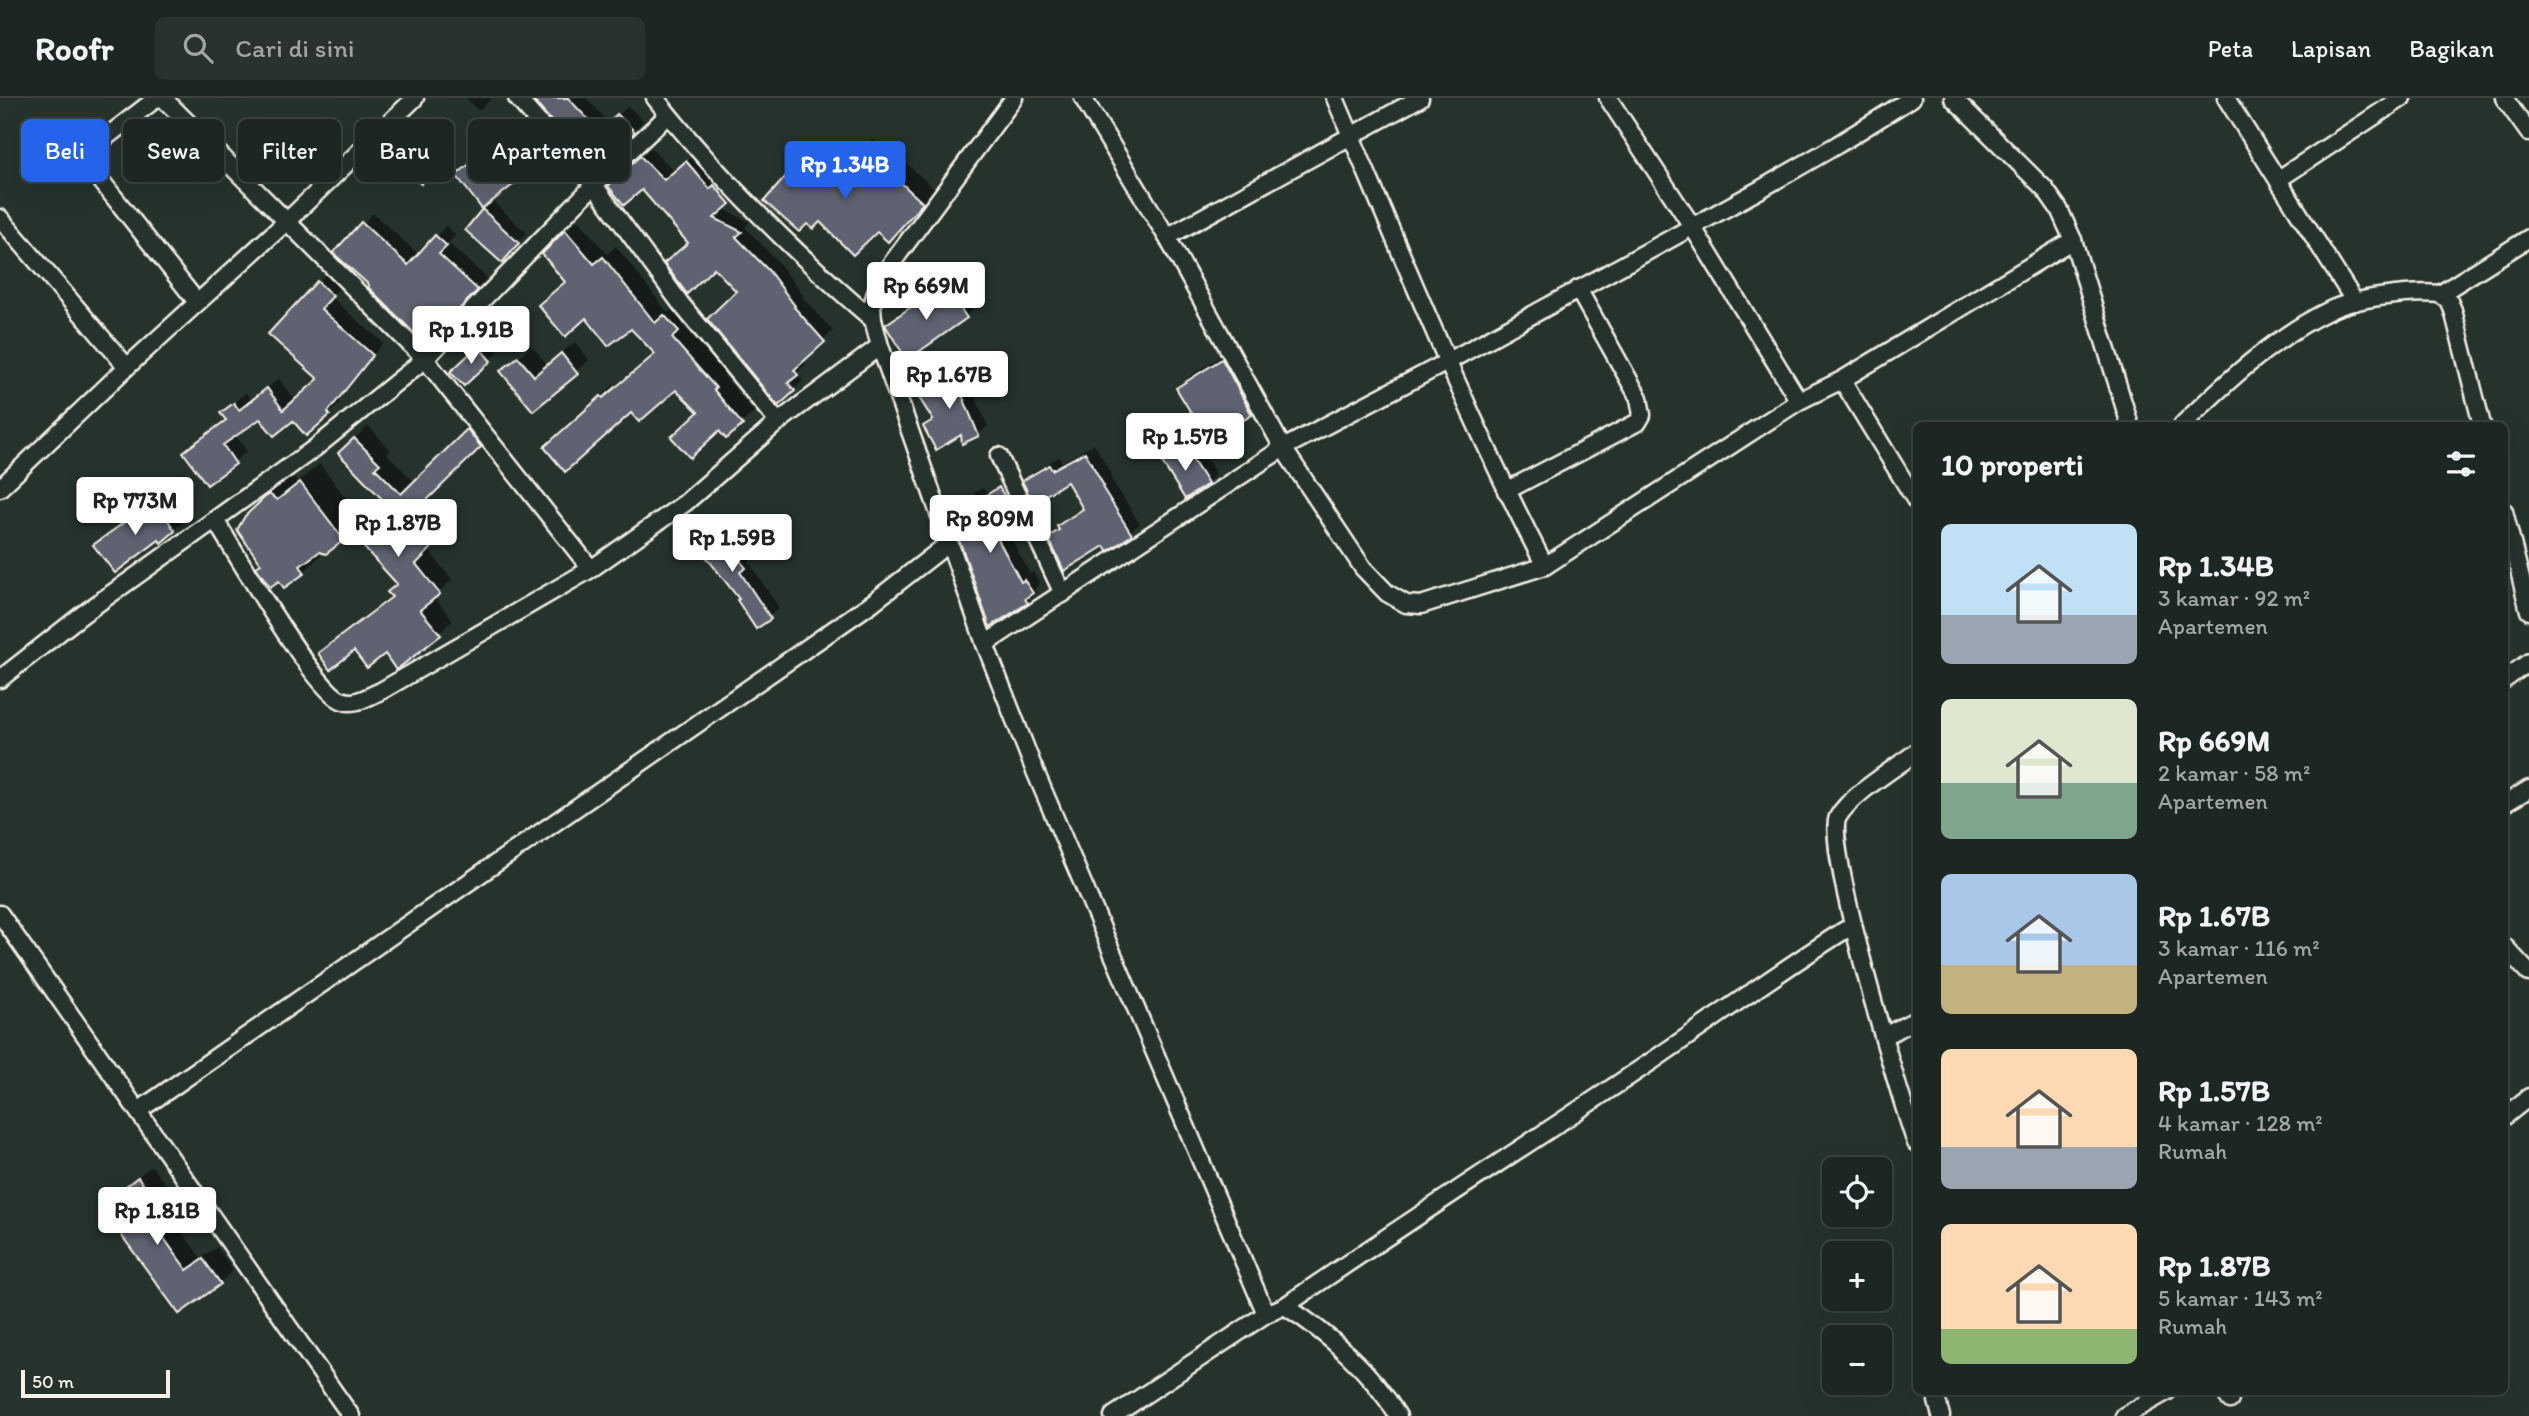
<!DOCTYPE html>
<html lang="id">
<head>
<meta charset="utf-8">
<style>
	:root { --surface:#1c2622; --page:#29322f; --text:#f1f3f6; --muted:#a0a5a5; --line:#3a4340; --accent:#2563eb }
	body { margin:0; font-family:Itim,sans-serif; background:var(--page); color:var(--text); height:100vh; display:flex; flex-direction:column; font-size:26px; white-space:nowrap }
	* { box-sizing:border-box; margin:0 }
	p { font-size:23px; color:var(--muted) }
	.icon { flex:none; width:38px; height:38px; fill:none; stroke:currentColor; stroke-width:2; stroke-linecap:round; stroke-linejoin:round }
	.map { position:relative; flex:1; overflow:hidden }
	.drawer { position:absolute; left:1913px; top:324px; width:595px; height:973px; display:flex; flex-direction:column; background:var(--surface); border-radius:10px; box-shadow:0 7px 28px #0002,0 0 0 2px var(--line) }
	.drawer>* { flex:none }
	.guide { position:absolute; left:21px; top:21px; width:665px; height:63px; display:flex; gap:14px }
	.controls { position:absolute; left:1822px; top:1059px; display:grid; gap:14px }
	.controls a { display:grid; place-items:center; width:70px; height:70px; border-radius:10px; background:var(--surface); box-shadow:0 7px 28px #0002,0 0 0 2px var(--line); font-size:35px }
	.scale { position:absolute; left:21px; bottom:18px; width:149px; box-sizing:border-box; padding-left:7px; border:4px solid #f4f1e8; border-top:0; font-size:19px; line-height:24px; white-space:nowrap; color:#f4f1e8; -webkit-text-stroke:5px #26332d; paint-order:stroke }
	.price { position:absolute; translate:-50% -60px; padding:0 16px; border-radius:7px; background:#fff; color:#222; font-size:23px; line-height:46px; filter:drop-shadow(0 2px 4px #0008) }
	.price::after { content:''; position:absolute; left:50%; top:42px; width:21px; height:16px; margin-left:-10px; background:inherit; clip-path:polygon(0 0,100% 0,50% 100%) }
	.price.active { background:var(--accent); color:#fff }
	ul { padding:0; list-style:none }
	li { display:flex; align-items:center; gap:21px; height:175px; padding:0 28px }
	li span { display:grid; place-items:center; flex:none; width:196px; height:140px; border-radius:10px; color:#555 }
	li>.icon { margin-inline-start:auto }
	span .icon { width:84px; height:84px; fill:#fffc; stroke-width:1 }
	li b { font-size:30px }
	h2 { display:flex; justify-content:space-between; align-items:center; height:84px; padding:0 28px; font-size:30px }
	.tag { padding:0 24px; border-radius:10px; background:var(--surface); box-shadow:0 7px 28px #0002,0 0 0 2px var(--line); font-size:24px; line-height:63px }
	.tag.active { background:var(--accent); color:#fff }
	header { display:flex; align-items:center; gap:42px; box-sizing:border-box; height:98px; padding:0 35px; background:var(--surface); border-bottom:2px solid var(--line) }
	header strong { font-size:33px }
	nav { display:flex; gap:38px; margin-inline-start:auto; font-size:24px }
	.search { width:490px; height:63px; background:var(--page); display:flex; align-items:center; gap:18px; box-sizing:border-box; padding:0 24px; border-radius:10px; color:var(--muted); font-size:26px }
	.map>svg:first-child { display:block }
</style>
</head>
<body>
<header>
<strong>Roofr</strong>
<div class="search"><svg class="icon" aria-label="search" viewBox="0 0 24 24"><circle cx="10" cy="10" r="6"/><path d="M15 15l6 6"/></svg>Cari di sini</div>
<nav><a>Peta</a><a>Lapisan</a><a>Bagikan</a></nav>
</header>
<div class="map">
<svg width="2529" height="1318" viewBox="0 0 2529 1318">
	<rect width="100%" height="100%" fill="#26332d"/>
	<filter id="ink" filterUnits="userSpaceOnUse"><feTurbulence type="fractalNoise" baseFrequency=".0143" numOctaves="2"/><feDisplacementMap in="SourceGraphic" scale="14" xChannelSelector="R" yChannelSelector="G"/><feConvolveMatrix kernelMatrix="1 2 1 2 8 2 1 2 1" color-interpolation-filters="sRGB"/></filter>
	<g filter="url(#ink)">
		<g fill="#0007">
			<polygon points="466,0 492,0 479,13"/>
			<polygon points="533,0 586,0 610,26 628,8 643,23 604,61 567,24"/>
			<polygon points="511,32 536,63 491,102 527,135 511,153 468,132 485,111 458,77"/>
			<polygon points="422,35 446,57 421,84 397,61"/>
			<polygon points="872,41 899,64 902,61 934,91 900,129 877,131 805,60 817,47 844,71"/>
			<polygon points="651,50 675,74 696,55 738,95 722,110 749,124 745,129 778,164 803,197 802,199 833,233 802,262 806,266 797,275 803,283 778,305 738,193 690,144 643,90 610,88"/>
			<polygon points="373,115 419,157 446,128 456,137 448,145 487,180 425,244 372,187 336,155"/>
			<polygon points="578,121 607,156 616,148 668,215 677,206 690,220 682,227 724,275 724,278 754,314 726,339 676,290 631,312 558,337 613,287 615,290 657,255 631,229 566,183 544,156"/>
			<polygon points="329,173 343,186 331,199 383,245 338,302 340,305 329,316 293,321 260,319 235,337 247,353 208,385 185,354 226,320 223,315 234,304 246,295 251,302 279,281 295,302 320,280 318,184"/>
			<polygon points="959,173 980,204 966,218 907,259 887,227 902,213"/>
			<polygon points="488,240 499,253 464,286 462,264"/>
			<polygon points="575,244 589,262 533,310 503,273 532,248 547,267"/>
			<polygon points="1234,250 1263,303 1251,315 1189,321 1194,316 1178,290 1190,278"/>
			<polygon points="970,263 981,279 971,289 988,328 978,337 925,329 934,320 920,298 929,289"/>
			<polygon points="481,319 493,335 429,398 455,424 428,451 452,482 434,499 453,522 440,535 385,554 355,551 320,555 333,542 392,497 398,485 351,433 324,454 304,474 262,465 266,399 289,378 298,383 320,366 363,423 391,397 340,355 368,328 391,352 387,356 415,384"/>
			<polygon points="1195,342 1216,376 1207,385 1164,364 1173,355"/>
			<polygon points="1094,346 1112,377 1110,379 1140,426 1108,450 1105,445 1050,439 1068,419 1084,409 1068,382 1024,383 1033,374 1059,359 1062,364"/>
			<polygon points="1009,381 1023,406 1001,422 1030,476 1033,474 1040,485 1034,492 1036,495 1027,504 951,413 960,404 983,390 986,395"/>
			<polygon points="165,394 183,423 174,432 159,439 96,447"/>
			<polygon points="722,419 754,459 749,464 779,510 756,529 704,433"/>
			<polygon points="152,1068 174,1098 163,1109 201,1160 217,1149 233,1172 220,1185 179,1214 102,1108 115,1095"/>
		</g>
		<g fill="#5e6371" stroke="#f4f1e8" stroke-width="2">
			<polygon points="531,0 568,0 600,34 617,16 635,34 604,64 567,27 560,33"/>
			<polygon points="412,43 438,68 421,86 394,61"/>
			<polygon points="496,45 523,79 482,111 456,77"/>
			<polygon points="858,52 886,75 888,73 923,105 888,144 877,134 853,157 820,124 813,131 807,126 799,134 764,103 804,58 831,83"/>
			<polygon points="640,58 664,82 686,63 710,91 714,87 730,106 714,120 742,134 736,139 769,173 795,208 794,209 825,244 794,272 798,277 788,285 795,293 778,308 707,221 736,193 714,170 687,196 664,165 688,145 642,92 624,107 608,88"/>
			<polygon points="482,111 519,145 502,165 465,132"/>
			<polygon points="361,124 408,167 435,137 447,148 439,156 478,192 425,246 368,189 369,187 333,155"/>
			<polygon points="565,132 594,166 603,159 655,225 664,217 679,233 672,240 716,290 714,292 743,327 726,341 719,333 690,360 671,339 698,314 676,292 639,324 631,315 565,374 544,349 601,298 603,300 655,256 631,231 608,248 586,220 565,239 538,207 565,184 542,156"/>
			<polygon points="317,183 333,198 321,211 373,257 328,314 330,317 306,338 293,323 274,338 260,321 223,347 236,366 207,387 183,354 226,322 220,315 234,305 239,312 267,290 283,312 318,281 268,236"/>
			<polygon points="944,186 967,220 907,262 885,227"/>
			<polygon points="478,248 491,263 464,288 450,274"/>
			<polygon points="561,255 578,276 533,313 500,273 518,259 534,278"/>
			<polygon points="1222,261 1252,317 1202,347 1187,321 1193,318 1176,290"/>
			<polygon points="960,270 973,290 962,297 979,338 962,346 961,337 936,352 923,328 933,322 918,298"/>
			<polygon points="467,331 481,349 417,412 443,438 416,466 440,496 420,512 441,537 396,572 385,556 367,570 354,553 330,572 318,555 392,499 387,494 397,486 350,434 383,402 338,355 354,340 380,366 375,370 401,396"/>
			<polygon points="1185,350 1208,386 1185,401 1162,364"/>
			<polygon points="1085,354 1104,388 1102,389 1132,437 1108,453 1104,448 1064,473 1048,439 1059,432 1057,428 1083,411 1067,384 1033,405 1022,383 1049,367 1052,372"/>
			<polygon points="300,384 344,442 326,456 319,454 300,468 305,475 284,490 279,483 270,489 256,469 261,466 237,432 245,418 264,400 269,396 277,402"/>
			<polygon points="999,389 1015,416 992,430 1021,484 1024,482 1033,495 1025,501 1028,505 990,529 949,413 973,398 977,403"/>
			<polygon points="155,402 175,433 161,445 159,442 115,475 93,447"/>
			<polygon points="712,427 746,470 740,474 771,521 756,531 737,502 739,501 693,442"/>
			<polygon points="138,1079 162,1112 150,1121 187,1172 203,1161 221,1186 179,1216 100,1108"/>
		</g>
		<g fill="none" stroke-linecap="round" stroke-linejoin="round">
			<g stroke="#f4f1e8" stroke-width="21">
				<g id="minor">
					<polyline points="157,0 101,43 91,58 96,75 102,84 197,204"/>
					<polyline points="163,0 425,261 591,471"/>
					<path d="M655,0c64,81 140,155 218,222l-1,-14 8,-27 134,-181"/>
					<polyline points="1083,0 1167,139 1283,350 1363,470 1387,495 1406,506 1421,507 1545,468 1799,303 1842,282 2073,142"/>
					<path d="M1335,0c67,157 131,316 210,468"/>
					<polyline points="1608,0 1692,128 1799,303"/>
					<polyline points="1953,0 2045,91 2059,111 2073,142 2130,327"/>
					<polyline points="2226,0 2355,204"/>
					<polyline points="2504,0 2529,35"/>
					<polyline points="2279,81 2402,0"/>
					<polyline points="0,120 127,269"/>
					<polyline points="1167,139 1420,0"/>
					<polyline points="2440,196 2449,203 2453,212 2482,327"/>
					<polyline points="873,222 880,248 985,546 1032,666 1266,1216"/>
					<polyline points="1842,282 1916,403"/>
					<polyline points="778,324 880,248"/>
					<path d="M2182,327c44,-43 92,-88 148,-115 25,-12 82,-19 110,-16l89,-56"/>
					<polyline points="999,358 1063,496"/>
					<polyline points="0,390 127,269 286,124 415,0"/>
					<polyline points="1506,393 1638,324 1642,317 1639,300 1578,191"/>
					<polyline points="2504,413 2529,513"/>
					<path d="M215,422c21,33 99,169 126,180 14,6 26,-3 40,-9l210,-122 94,-66 93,-81 -97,-118 -87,-119 -77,-87"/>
					<polyline points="985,546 1283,350 1447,264 1759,92 1837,47 1912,0"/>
					<polyline points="0,581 83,516 315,350 425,261 594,87 668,17"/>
					<polyline points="2504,582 2529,564"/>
					<path d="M1916,654c-20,16 -66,43 -78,65 -15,26 63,284 78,326"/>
					<polyline points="2504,706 2529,691"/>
					<polyline points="0,816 351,1318"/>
					<polyline points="2504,848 2529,875"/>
					<polyline points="1884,938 1916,922"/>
					<polyline points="138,1013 872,505 949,445"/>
					<polyline points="2504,1019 2529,999"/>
					<path d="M1285,1208c43,27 87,66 113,110"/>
					<polyline points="1938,1293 1937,1303 1941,1318"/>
					<polyline points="2224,1293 2230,1302"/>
					<path d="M1113,1318l153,-102 19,-8c123,-85 247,-164 370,-247 66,-45 130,-92 198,-134"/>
					<polyline points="2124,1318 2168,1293"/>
				</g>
			</g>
			<use href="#minor" stroke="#26332d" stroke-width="16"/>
		</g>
	</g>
</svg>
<div class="controls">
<a><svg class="icon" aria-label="locate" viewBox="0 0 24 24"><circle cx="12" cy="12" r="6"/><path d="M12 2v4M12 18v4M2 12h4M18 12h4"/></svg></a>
<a>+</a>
<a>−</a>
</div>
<div class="scale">50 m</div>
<b class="price active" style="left:845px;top:103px">Rp 1.34B</b>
<b class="price" style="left:926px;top:224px">Rp 669M</b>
<b class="price" style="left:471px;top:268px">Rp 1.91B</b>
<b class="price" style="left:949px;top:313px">Rp 1.67B</b>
<b class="price" style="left:1185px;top:375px">Rp 1.57B</b>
<b class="price" style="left:135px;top:439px">Rp 773M</b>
<b class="price" style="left:990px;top:457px">Rp 809M</b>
<b class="price" style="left:398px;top:461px">Rp 1.87B</b>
<b class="price" style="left:732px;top:476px">Rp 1.59B</b>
<b class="price" style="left:157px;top:1149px">Rp 1.81B</b>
<div class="guide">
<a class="tag active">Beli</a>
<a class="tag">Sewa</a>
<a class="tag">Filter</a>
<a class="tag">Baru</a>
<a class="tag">Apartemen</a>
</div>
<section class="drawer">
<h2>10 properti<svg class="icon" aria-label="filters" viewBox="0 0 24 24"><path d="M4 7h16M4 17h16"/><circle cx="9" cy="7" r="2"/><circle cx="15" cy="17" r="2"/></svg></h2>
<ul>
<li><span style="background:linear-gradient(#bfe0f5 65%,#9aa5b1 0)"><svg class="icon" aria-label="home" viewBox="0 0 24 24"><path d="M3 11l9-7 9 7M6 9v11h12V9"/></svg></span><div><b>Rp 1.34B</b><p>3 kamar · 92 m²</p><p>Apartemen</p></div></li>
<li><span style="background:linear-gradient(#dfe7d0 60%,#7fa58c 0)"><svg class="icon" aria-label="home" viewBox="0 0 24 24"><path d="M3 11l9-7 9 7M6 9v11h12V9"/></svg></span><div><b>Rp 669M</b><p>2 kamar · 58 m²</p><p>Apartemen</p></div></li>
<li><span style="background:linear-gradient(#a9c7e8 65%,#c2b280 0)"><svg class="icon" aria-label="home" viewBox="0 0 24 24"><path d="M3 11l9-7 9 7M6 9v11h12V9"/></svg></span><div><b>Rp 1.67B</b><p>3 kamar · 116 m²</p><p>Apartemen</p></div></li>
<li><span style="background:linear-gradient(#ffd9b3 70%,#9aa5b1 0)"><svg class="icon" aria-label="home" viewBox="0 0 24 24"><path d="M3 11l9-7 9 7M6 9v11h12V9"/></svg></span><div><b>Rp 1.57B</b><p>4 kamar · 128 m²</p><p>Rumah</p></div></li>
<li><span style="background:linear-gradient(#ffd9b3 75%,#8fb573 0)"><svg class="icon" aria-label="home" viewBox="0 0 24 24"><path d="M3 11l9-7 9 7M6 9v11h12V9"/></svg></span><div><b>Rp 1.87B</b><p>5 kamar · 143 m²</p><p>Rumah</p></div></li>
</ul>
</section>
</div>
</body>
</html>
